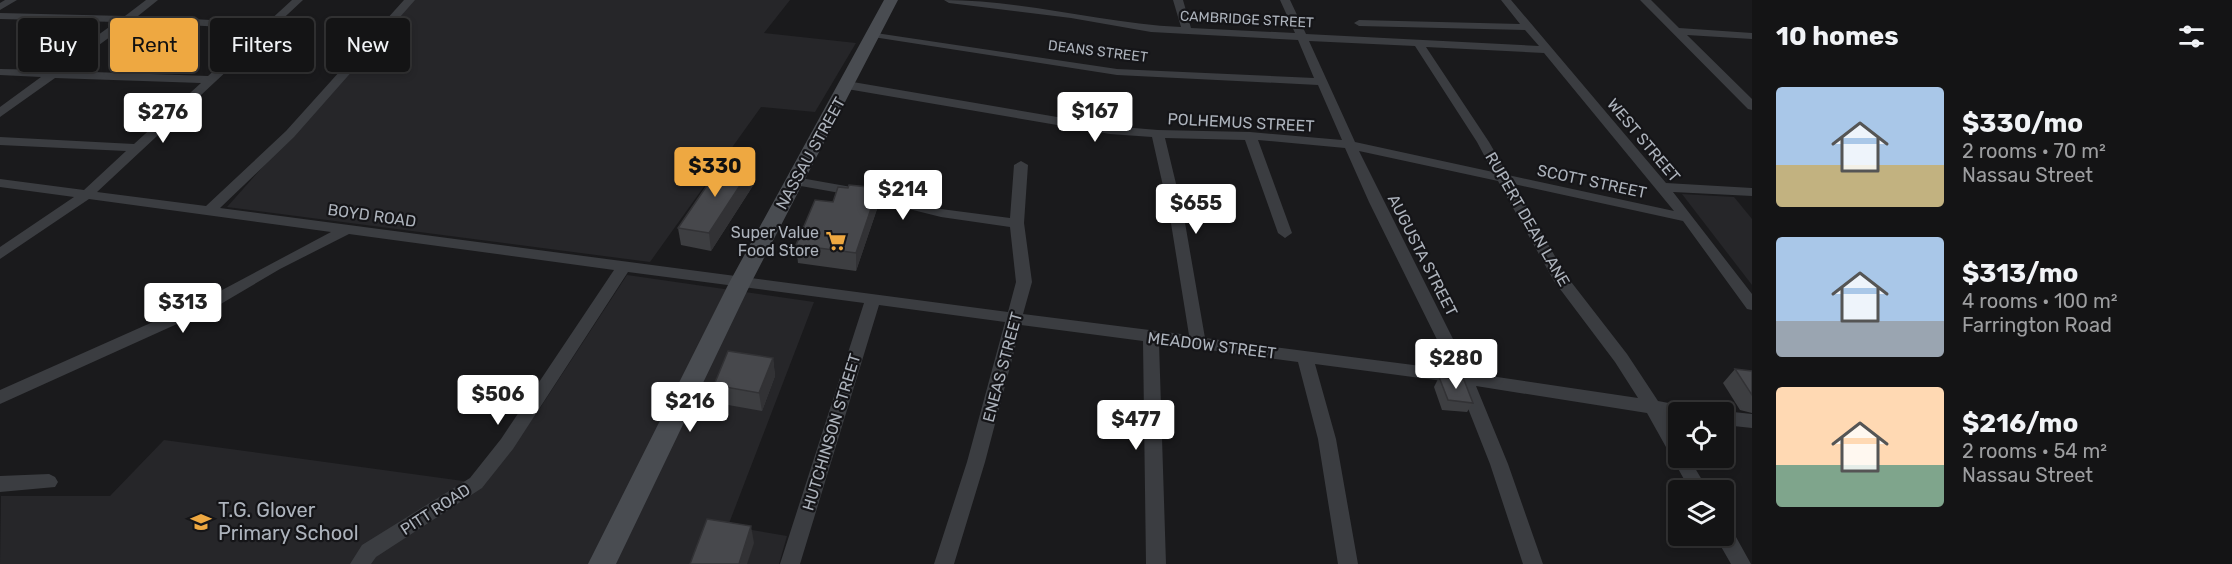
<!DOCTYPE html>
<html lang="en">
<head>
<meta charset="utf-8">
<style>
	:root { --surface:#141415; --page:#212122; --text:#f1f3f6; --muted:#9d9ea0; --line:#333334; --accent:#eea841 }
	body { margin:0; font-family:Rubik,sans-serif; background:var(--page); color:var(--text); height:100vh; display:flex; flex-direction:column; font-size:22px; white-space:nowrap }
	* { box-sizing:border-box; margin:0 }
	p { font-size:20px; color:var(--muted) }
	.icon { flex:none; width:33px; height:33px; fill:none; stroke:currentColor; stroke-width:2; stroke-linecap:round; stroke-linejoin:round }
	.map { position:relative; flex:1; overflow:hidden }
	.drawer { display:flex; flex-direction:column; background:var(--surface); width:480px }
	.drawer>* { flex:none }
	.guide { position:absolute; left:18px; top:18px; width:570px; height:54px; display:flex; gap:12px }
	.tools { position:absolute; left:1668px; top:402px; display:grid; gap:12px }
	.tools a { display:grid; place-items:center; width:66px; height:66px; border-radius:6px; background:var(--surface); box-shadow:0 3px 9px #0003,0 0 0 2px var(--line); font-size:30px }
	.price { position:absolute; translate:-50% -51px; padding:0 14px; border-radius:6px; background:#fff; color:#222; font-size:20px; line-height:39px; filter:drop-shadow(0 2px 3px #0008) }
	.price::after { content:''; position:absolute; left:50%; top:36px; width:18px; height:14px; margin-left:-9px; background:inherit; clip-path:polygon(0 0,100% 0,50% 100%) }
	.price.selected { background:var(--accent); color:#111 }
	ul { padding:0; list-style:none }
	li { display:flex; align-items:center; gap:18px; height:150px; padding:0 24px }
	li span { display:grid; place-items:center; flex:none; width:168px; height:120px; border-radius:6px; color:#555 }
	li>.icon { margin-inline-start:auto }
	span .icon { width:72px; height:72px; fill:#fffc; stroke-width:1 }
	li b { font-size:26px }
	h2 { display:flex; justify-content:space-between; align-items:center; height:72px; padding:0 24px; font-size:26px }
	.pill { padding:0 21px; border-radius:6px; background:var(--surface); box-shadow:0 3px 9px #0003,0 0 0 2px var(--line); font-size:21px; line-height:54px }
	.pill.selected { background:var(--accent); color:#111 }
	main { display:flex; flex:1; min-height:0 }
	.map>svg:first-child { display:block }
</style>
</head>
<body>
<main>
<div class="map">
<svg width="1752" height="564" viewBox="0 0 1752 564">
	<rect width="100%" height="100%" fill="#1a1a1c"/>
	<g fill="#262629">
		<polygon points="412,0 790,0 764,33 856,43 815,112 761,107 650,262 227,207"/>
		<polygon points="1682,194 1734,197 1752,219 1752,285"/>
		<polygon points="627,275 814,302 728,526 787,536 779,564 0,564 1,496 110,496 164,440 485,484 540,408"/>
	</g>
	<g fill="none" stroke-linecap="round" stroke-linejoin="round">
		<g fill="#3b3d41" fill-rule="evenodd">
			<polygon points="5,0 17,0 0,10 0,3"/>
			<path d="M146,0h12l-20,16 129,7 25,-23h11l-206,192 109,14 80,-75 118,-131h11l-121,137 -74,71 788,104 8,-30 -6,-55 -69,-10 -84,-21 -62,-11 -7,-4 7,-4 62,11 84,21 69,9 4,-53 7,-4 7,4 -4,58 8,59 -9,32 166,21 -19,-118 -18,-80 -42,-3 -263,-45 -6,-4 6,-4 263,45 48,4 92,2 92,8 -24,-55 -201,-10 -244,-38 -5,-3 1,-2 248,37 197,9 -16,-38 -147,-8 -80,-14 -122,-15 -5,-3c80,0 157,23 237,27l-8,-27h10l8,28 104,5 -15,-33h10l16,34 233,12 -14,-16 -166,-4 -5,-3 5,-3 161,4 -19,-24h10l155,183 86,5v8l-79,-4 79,102v16l-5,-1 -64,-88 -169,-37 51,90 62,80 31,47 32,6 2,5h-14v6l-12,-2 12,22v20h11l19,32h-18l-43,-77 -171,-27 32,78 35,100h-20l-33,-100 -32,-81 -143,-19 21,75 22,125h-20l-20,-125 -20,-77 -139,-19 7,221h-20l-3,-223 -122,-16 -36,137 -31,102h-20l33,-102 38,-140 -126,-17 -79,259h-20l84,-261 -236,-31 -115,177 -31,39 -106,69 -5,7h-21l12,-19 108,-67 31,-39 113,-169 -265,-36 -69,35 -61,36 -219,99v-14l209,-93 122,-65 -242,-33 -89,60v-12l74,-50 -74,-10v-8l84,11 42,-39 -126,-6v-8l134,7 67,-61 -146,-5 -55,39v-10l41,-30 -41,-2v-6l50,1 66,-48 -116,-3v-6l125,3zM130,22l130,7 -52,47 -144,-5zM1309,41l106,5 62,96 16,30 -138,-30zM1426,47l118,6 130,158 -166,-36 -19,-33zM1165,138l80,2 33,93 7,5 7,-5 -34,-93 87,8 24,54 83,168 -247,-32 -21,-121zM1359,151l139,30 56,100 61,81 23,36 -168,-25z"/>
			<polygon points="1640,0 1651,0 1679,28 1752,33 1752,39 1687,35 1752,99 1752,110 1748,109"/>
			<polygon points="1724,411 1752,414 1752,428 1724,425 1724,412 1720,412"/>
			<polygon points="49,474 55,477 58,482 55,487 0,492 0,476"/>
			<polygon points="1724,526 1731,528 1751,564 1731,564 1715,536 1724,536"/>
		</g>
		<polygon fill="#494c51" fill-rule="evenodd" points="884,0 898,0 751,283 616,564 588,564 729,283"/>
	</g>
	<g fill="#3d3e41">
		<polygon points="752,167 754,184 711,251 681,245 678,228"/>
		<polygon points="868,190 877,209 856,271 798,263 796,245 833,202"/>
		<polygon points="773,358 775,376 762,411 717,403 714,385"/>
		<polygon points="1735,369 1752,371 1752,413 1740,410 1723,383"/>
		<polygon points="1439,377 1473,403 1467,412 1442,410 1434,387"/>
	</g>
	<g fill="#323235">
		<polygon points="752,167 754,184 711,251 709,233"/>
		<polygon points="877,191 877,209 856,271 856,253"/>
		<polygon points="773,358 775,376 762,411 759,393"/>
		<polygon points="751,526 754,543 747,564 739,564"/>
	</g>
	<g fill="#47484c" stroke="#323235" stroke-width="1.5">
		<polygon points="723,162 752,167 709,233 678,228"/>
		<polygon points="849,185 868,187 867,190 877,191 856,253 796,245 815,200 833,202 838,187 848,188"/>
		<polygon points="728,351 773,358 759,393 714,385"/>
		<polygon points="1735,369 1752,371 1752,395"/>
		<polygon points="1439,377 1464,380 1473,403 1448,400"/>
		<polygon points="707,519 751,526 739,564 690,564"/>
	</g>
	<defs>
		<g id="supermarket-bare" transform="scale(1.62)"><path d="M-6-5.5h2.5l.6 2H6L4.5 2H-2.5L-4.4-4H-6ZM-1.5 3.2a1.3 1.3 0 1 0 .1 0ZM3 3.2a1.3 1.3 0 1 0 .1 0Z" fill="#eea841" stroke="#151518" stroke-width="2.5" paint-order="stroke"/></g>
		<g id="school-bare" transform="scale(1.62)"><path d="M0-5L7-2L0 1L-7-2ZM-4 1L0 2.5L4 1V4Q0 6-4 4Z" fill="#eea841" stroke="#151518" stroke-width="2.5" paint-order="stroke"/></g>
	</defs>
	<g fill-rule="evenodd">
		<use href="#supermarket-bare" x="836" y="241"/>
		<use href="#school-bare" x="201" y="522"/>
	</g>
	<g text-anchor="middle" stroke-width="4.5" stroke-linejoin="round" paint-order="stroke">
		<g font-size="14" fill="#adb3bc" stroke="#151518">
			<text transform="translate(1247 19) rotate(3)" y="5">CAMBRIDGE STREET</text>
			<text transform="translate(1098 51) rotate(7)" y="5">DEANS STREET</text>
		</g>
		<g font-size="16" fill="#adb3bc" stroke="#151518">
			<text transform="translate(1241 122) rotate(3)" y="6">POLHEMUS STREET</text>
			<text transform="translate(1644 140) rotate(50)" y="6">WEST STREET</text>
			<text transform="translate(810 153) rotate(-61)" y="6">NASSAU STREET</text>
			<text transform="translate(1592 181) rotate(12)" y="6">SCOTT STREET</text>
			<text transform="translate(372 215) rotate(8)" y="6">BOYD ROAD</text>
			<text transform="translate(1528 219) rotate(60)" y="6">RUPERT DEAN LANE</text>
			<text transform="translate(1423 255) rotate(63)" y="6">AUGUSTA STREET</text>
			<text transform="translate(1212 345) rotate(7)" y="6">MEADOW STREET</text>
			<text transform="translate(1002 367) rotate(-75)" y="6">ENEAS STREET</text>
			<text transform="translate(831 432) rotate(-73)" y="6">HUTCHINSON STREET</text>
			<text transform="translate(435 509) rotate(-33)" y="6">PITT ROAD</text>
		</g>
		<g font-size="16" fill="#adb3bc" stroke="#151518" text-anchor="end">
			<text x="819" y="238">Super Value<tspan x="819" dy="18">Food Store</tspan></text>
		</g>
		<g font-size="20" fill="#adb3bc" stroke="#151518" text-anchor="start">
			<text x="218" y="517">T.G. Glover<tspan x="218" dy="23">Primary School</tspan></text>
		</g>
	</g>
</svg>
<div class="tools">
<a><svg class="icon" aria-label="locate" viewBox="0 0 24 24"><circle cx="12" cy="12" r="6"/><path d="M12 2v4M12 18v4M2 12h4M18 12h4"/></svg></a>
<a><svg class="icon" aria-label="layers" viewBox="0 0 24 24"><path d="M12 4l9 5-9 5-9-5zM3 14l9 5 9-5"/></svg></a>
</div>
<b class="price" style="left:1095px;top:143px">$167</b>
<b class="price" style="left:163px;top:144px">$276</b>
<b class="price selected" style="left:715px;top:198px">$330</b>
<b class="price" style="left:903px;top:221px">$214</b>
<b class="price" style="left:1196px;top:235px">$655</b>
<b class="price" style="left:183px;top:334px">$313</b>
<b class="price" style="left:1456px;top:390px">$280</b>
<b class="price" style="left:498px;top:426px">$506</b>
<b class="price" style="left:690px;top:433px">$216</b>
<b class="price" style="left:1136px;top:451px">$477</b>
<div class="guide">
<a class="pill">Buy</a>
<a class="pill selected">Rent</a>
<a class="pill">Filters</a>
<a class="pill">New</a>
</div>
</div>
<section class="drawer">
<h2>10 homes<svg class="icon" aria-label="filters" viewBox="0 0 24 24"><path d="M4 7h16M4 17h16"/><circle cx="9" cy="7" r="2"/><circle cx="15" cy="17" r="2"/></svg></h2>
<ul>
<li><span style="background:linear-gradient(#a9c7e8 65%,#c2b280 0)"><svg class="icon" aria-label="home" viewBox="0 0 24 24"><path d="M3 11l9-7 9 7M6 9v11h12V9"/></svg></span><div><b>$330/mo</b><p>2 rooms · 70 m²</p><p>Nassau Street</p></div></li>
<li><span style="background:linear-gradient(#a9c7e8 70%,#9aa5b1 0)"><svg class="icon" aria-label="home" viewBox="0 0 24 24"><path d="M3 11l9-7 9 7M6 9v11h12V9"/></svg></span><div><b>$313/mo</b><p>4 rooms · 100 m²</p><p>Farrington Road</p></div></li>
<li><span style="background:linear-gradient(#ffd9b3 65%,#7fa58c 0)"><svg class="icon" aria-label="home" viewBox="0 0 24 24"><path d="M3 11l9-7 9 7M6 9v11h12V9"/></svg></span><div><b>$216/mo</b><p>2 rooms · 54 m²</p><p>Nassau Street</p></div></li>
</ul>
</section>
</main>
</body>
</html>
